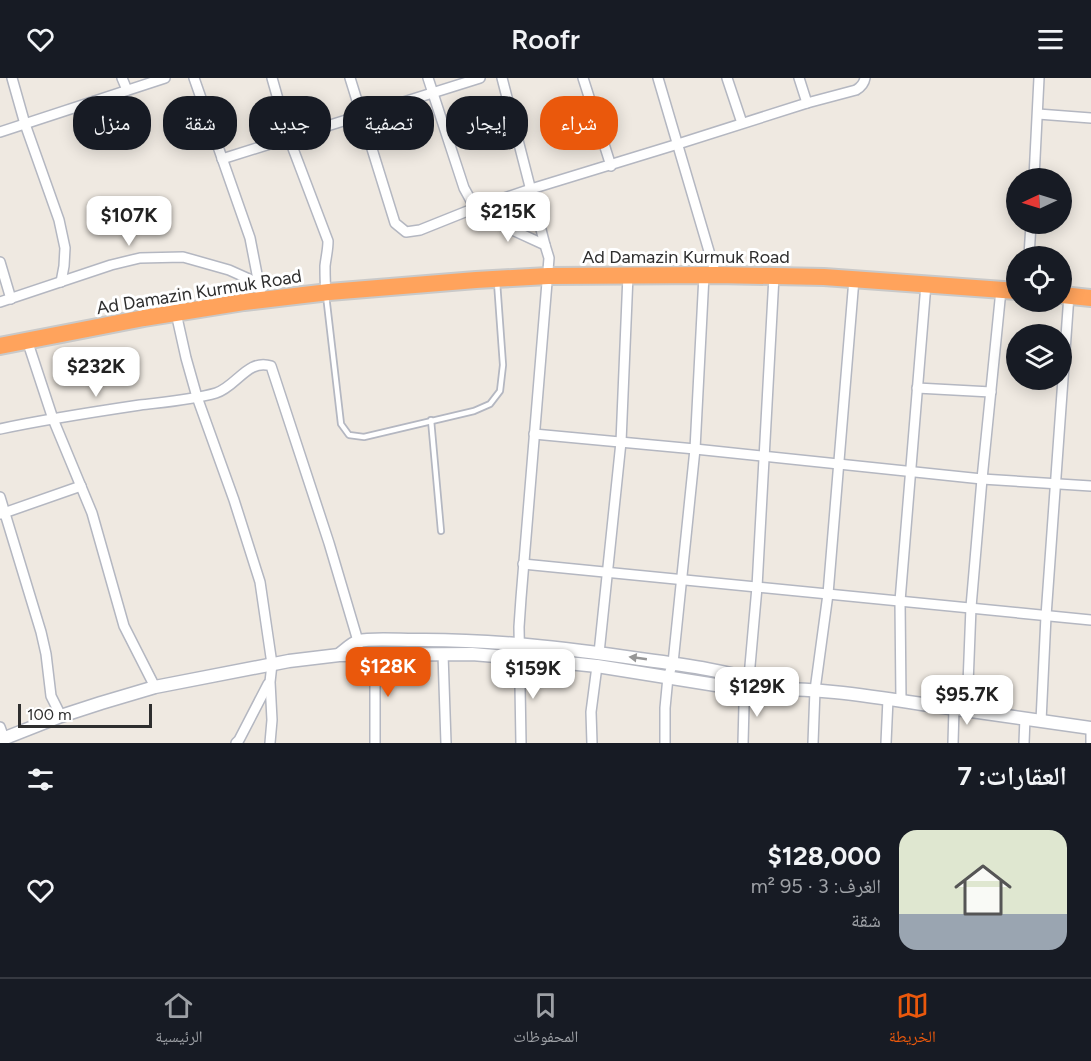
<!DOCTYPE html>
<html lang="ar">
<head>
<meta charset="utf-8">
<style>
	:root { --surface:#171b24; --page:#20242c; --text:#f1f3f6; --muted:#9ea1a6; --line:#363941; --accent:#ea580c }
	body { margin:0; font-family:Figtree,"Noto Naskh Arabic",sans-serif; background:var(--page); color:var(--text); direction:rtl; height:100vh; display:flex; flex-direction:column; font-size:22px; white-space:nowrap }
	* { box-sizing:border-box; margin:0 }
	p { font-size:20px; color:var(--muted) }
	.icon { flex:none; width:33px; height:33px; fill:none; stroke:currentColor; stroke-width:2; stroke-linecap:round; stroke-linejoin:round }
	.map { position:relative; height:665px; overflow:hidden; direction:ltr }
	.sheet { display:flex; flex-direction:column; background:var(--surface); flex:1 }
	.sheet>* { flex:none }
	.hud { position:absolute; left:18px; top:18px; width:600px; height:54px; direction:rtl; display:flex; gap:12px }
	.needle { width:39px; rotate:266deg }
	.controls { position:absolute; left:1006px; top:90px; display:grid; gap:12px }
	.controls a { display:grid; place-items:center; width:66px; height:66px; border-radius:50%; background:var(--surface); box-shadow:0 3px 15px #0003; font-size:30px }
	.scale { position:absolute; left:18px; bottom:15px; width:134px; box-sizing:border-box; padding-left:6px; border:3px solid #2e2e2e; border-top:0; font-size:16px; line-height:21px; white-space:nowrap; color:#2e2e2e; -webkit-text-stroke:4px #fff; paint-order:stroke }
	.price { position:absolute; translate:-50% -51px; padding:0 14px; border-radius:12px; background:#fff; color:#222; font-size:20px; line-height:39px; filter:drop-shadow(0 2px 3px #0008) }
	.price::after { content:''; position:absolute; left:50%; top:36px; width:18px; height:14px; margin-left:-9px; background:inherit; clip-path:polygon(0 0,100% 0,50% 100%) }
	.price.on { background:var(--accent); color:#fff }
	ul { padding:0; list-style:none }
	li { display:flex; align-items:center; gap:18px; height:150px; padding:0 24px }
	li+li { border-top:2px solid var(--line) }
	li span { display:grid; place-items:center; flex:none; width:168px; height:120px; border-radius:18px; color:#555 }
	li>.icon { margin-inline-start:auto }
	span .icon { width:72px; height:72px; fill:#fffc; stroke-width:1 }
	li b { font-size:26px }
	h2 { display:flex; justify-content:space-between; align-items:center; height:72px; padding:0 24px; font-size:26px }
	.pill { padding:0 21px; border-radius:24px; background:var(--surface); box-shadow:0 3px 15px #0003; font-size:21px; line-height:54px }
	.pill.on { background:var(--accent); color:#fff }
	header { display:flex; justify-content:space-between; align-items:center; height:78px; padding:0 24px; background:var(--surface); font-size:27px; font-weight:600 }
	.tabs { display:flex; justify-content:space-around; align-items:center; height:84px; border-top:2px solid var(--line); background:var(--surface); font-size:16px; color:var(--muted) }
	.tabs a { display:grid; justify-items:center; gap:3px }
	.tabs .on { color:var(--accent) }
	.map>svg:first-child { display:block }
</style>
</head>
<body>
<header><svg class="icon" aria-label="menu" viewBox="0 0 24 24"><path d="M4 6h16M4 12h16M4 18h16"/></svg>Roofr<svg class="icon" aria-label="heart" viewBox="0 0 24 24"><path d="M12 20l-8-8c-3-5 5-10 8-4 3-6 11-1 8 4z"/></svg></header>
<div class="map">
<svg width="1091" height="665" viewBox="0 0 1091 665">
	<rect width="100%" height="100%" fill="#efe9e1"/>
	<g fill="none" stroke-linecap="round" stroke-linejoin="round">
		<g stroke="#b4b7c1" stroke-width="8">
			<g id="lane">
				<polyline points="326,217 341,346 349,357 364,359 474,333 490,326 500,313 503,287 497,204"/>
				<polyline points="431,342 441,453"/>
			</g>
		</g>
		<g stroke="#b4b7c1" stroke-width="12">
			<g id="street">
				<polyline points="12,0 25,46 59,142 65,170 64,188 61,204"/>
				<polyline points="122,0 127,12"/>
				<polyline points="194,0 250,160 262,222"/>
				<path d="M272,0l17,60 39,103c0,9 -2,16 -3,25 0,9 0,17 1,26"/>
				<polyline points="350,0 395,145 406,154 420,152 475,130 531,111 678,66 807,25 799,0"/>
				<polyline points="428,0 464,110 475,130 484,139 545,167 549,180 521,520 519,549 521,665"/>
				<polyline points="502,0 545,167"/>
				<polyline points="583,0 611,88"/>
				<polyline points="658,0 716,197"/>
				<polyline points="727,0 742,45"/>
				<path d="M807,25l49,-13c5,-3 8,-6 9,-12"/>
				<polyline points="1038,36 1091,40"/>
				<polyline points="0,54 165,0"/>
				<polyline points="222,81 480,0"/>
				<polyline points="1034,100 1039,0"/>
				<polyline points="1029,178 1031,146"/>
				<polyline points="0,184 11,221"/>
				<polyline points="0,224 111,187 140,180 183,179 229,192 258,205"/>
				<polyline points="176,235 186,280 197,319 234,422 260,504 272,586 270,604 272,642 270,665"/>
				<polyline points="27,262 53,341 92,435 124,548 155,609"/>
				<polyline points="917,310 991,314"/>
				<path d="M0,351c46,-10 93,-17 140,-24 25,-3 52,-5 76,-12 20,-6 32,-35 55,-27l58,177 29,98v13"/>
				<polyline points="534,356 695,371 982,401 1091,408"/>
				<polyline points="0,419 41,554 46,576 51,618 61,638"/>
				<polyline points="1,436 81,408"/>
				<polyline points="523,486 1091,542"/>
				<polyline points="599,575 621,364 628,197"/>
				<polyline points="375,576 375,665"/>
				<polyline points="443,576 446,665"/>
				<polyline points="901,623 900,523 926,206"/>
				<polyline points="967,632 971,529 982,401 1001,212"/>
				<polyline points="1041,643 1046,538 1069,217"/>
				<polyline points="0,649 4,660"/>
				<polyline points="236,665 239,662 268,606"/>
				<polyline points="592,665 591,634 597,588"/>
				<polyline points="665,665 665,630 668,599 673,585 695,371 704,197"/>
				<polyline points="743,665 744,627 749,599 757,509 774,198"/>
				<polyline points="813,665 815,612 828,516 854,201"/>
				<polyline points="886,665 888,621"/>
				<polyline points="953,665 954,630"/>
				<polyline points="1024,665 1025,640"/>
				<polyline points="1091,665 1091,654"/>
			</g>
		</g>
		<g stroke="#b4b7c1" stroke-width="15">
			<g id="secondary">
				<path d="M340,576c5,-4 12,-11 19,-13 11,-3 41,-1 54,-1 76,-1 152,8 227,19 45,6 91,12 133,27"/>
				<path d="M0,662l61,-24 40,-13 54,-16 134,-26 50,-6 133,-1 47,4 78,8 150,24c59,-4 117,5 175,14 56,8 113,16 169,24"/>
			</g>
		</g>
		<g stroke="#c9c9c9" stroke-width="20">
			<g id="highway">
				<polyline points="1062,217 1091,220"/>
				<polyline points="0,268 144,240 244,224 329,214 476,202 548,198 716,197 824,199 1017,213"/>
			</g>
		</g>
		<use href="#lane" stroke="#fff" stroke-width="4.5"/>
		<use href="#street" stroke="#fff" stroke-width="9"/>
		<use href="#secondary" stroke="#fff" stroke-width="12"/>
		<use href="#highway" stroke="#ffa35c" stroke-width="16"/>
	</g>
	<defs><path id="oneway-solid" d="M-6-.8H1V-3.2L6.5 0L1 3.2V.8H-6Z" transform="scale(1.5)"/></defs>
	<use fill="#969696" href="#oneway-solid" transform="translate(638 580) rotate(-172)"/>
	<g text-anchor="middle" stroke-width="6" stroke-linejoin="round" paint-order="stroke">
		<g font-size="18" fill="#2e2e2e" stroke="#fff">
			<text x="686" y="185">Ad Damazin Kurmuk Road</text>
			<text transform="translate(199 214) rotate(-9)" y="6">Ad Damazin Kurmuk Road</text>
		</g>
	</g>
</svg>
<div class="controls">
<a><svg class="needle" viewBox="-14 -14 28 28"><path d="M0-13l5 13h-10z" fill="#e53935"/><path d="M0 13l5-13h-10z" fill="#9ea1a6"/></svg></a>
<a><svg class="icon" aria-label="locate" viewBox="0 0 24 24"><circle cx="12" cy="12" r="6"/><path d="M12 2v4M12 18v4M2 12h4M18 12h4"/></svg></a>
<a><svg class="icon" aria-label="layers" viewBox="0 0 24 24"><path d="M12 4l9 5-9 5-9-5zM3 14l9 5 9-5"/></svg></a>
</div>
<div class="scale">100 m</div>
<b class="price" style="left:508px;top:165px">$215K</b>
<b class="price" style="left:129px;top:169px">$107K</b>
<b class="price" style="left:96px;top:320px">$232K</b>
<b class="price on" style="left:388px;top:620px">$128K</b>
<b class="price" style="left:533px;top:622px">$159K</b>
<b class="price" style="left:757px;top:640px">$129K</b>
<b class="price" style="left:967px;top:648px">$95.7K</b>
<div class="hud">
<a class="pill on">شراء</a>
<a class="pill">إيجار</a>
<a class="pill">تصفية</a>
<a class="pill">جديد</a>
<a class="pill">شقة</a>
<a class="pill">منزل</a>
</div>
</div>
<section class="sheet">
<h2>العقارات: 7<svg class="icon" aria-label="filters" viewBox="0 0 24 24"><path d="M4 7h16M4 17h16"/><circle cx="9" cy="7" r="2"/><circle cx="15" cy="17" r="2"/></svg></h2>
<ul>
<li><span style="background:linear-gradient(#dfe7d0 70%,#9aa5b1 0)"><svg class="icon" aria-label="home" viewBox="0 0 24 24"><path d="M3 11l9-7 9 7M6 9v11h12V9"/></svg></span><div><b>$128,000</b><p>الغرف: 3 · 95 m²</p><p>شقة</p></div><svg class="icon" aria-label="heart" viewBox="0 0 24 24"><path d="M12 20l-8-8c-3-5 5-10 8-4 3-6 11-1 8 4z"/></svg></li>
</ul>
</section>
<nav class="tabs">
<a class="on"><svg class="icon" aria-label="map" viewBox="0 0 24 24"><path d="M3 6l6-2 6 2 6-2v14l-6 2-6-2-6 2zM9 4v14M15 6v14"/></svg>الخريطة</a>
<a><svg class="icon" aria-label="saved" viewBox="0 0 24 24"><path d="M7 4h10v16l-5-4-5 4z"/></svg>المحفوظات</a>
<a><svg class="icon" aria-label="home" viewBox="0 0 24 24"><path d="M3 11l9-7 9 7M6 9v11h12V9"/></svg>الرئيسية</a>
</nav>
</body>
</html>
